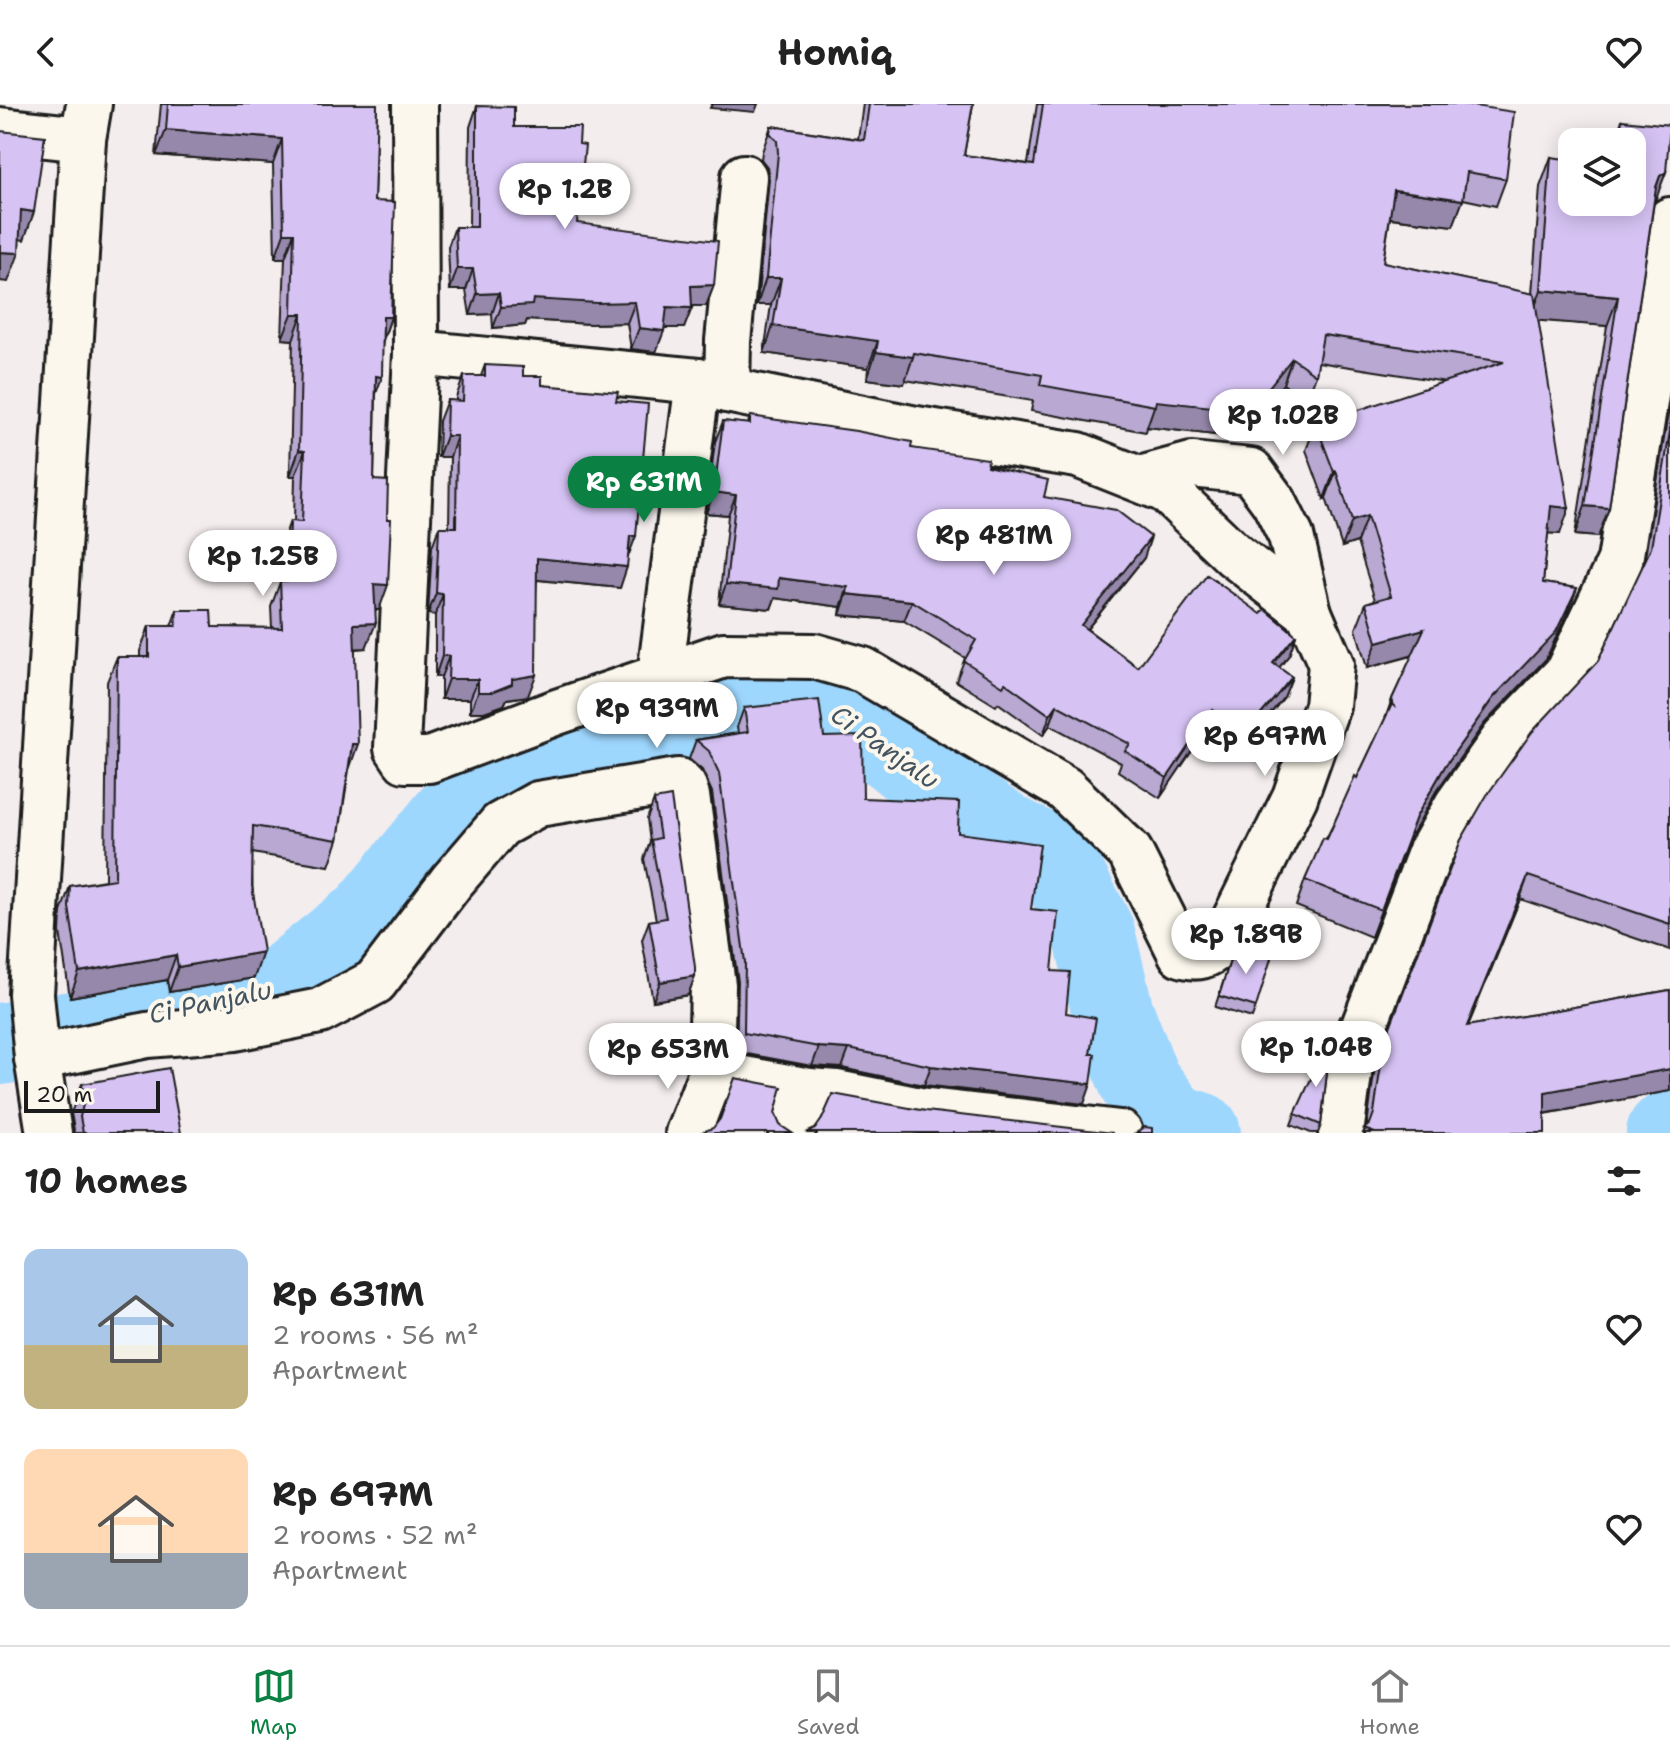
<!DOCTYPE html>
<html lang="en">
<head>
<meta charset="utf-8">
<style>
	:root { --surface:#fff; --page:#f6f6f6; --text:#222; --muted:#767676; --line:#e0e0e0; --accent:#0b8043 }
	body { margin:0; font-family:"Shantell Sans",sans-serif; background:var(--page); color:var(--text); height:100vh; display:flex; flex-direction:column; font-size:30px; white-space:nowrap }
	* { box-sizing:border-box; margin:0 }
	p { font-size:26px; color:var(--muted) }
	.icon { flex:none; width:44px; height:44px; fill:none; stroke:currentColor; stroke-width:2; stroke-linecap:round; stroke-linejoin:round }
	.map { position:relative; height:1029px; overflow:hidden }
	.panel { display:flex; flex-direction:column; background:var(--surface); flex:1 }
	.panel>* { flex:none }
	.buttons { position:absolute; left:1558px; top:24px; display:grid; gap:16px }
	.buttons a { display:grid; place-items:center; width:88px; height:88px; border-radius:16px; background:var(--surface); box-shadow:0 4px 20px #0003; font-size:40px }
	.scale { position:absolute; left:24px; bottom:20px; width:136px; box-sizing:border-box; padding-left:8px; border:4px solid #1c1c1c; border-top:0; font-size:22px; line-height:28px; white-space:nowrap; color:#1c1c1c; -webkit-text-stroke:6px #fbf7ec; paint-order:stroke }
	.price { position:absolute; translate:-50% -68px; padding:0 18px; border-radius:28px; background:#fff; color:#222; font-size:26px; line-height:52px; filter:drop-shadow(0 2px 4px #0008) }
	.price::after { content:''; position:absolute; left:50%; top:48px; width:24px; height:18px; margin-left:-12px; background:inherit; clip-path:polygon(0 0,100% 0,50% 100%) }
	.price.current { background:var(--accent); color:#fff }
	ul { padding:0; list-style:none }
	li { display:flex; align-items:center; gap:24px; height:200px; padding:0 24px }
	li span { display:grid; place-items:center; flex:none; width:224px; height:160px; border-radius:16px; color:#555 }
	li>.icon { margin-inline-start:auto }
	span .icon { width:96px; height:96px; fill:#fffc; stroke-width:1 }
	li b { font-size:34px }
	h2 { display:flex; justify-content:space-between; align-items:center; height:96px; padding:0 24px; font-size:34px }
	header { display:flex; justify-content:space-between; align-items:center; height:104px; padding:0 24px; background:var(--surface); font-size:36px; font-weight:700 }
	.menu { display:flex; justify-content:space-around; align-items:center; height:112px; border-top:2px solid var(--line); background:var(--surface); font-size:22px; color:var(--muted) }
	.menu a { display:grid; justify-items:center; gap:4px }
	.menu .current { color:var(--accent) }
	.map>svg:first-child { display:block }
</style>
</head>
<body>
<header><svg class="icon" aria-label="back" viewBox="0 0 24 24"><path d="M15 5l-7 7 7 7"/></svg>Homiq<svg class="icon" aria-label="heart" viewBox="0 0 24 24"><path d="M12 20l-8-8c-3-5 5-10 8-4 3-6 11-1 8 4z"/></svg></header>
<div class="map">
<svg width="1670" height="1029" viewBox="0 0 1670 1029">
	<rect width="100%" height="100%" fill="#f4edee"/>
	<filter id="ink" filterUnits="userSpaceOnUse"><feTurbulence type="fractalNoise" baseFrequency=".0125" numOctaves="2"/><feDisplacementMap in="SourceGraphic" scale="16" xChannelSelector="R" yChannelSelector="G"/><feConvolveMatrix kernelMatrix="1 2 1 2 8 2 1 2 1" color-interpolation-filters="sRGB"/></filter>
	<g filter="url(#ink)">
		<g fill="none" stroke-linecap="round" stroke-linejoin="round">
			<g stroke="#9ed7fe" stroke-width="82">
				<polyline points="0,940 127,919 277,887 369,813 467,694 639,641 730,595 812,593 860,621 938,684 1006,730 1056,756 1094,829 1113,909 1140,979 1172,1020 1200,1029"/>
				<polyline points="1667,1029 1670,1028"/>
			</g>
			<g stroke="#1c1c1c" stroke-width="50">
				<g id="minor">
					<path d="M415,0l1,249 -19,395 8,12h24l128,-48 167,-57 90,1 49,14 202,119 65,63 51,102c20,7 33,-1 45,-17l69,-140 32,-91 4,-42 -22,-51 -75,-58 -68,-65 -88,-35 -162,-26 -189,-39 -29,-9 -282,-28"/>
					<polyline points="0,26 83,35"/>
					<polyline points="727,286 728,237 744,73"/>
					<polyline points="1140,375 1192,361 1251,367 1274,398 1291,432 1309,509"/>
					<polyline points="660,571 698,277"/>
					<polyline points="37,954 147,931 235,924 320,907 375,878 452,777 500,721 538,700 678,677 684,683 687,692 713,881 711,969 809,987 837,989 920,1006 1120,1029"/>
					<polyline points="49,1029 37,954 31,890 83,35 89,0"/>
					<polyline points="688,1029 711,969"/>
					<polyline points="791,1029 809,987"/>
					<polyline points="1341,1029 1351,956 1430,749 1457,701 1504,635 1567,569 1620,457 1647,285 1670,116"/>
				</g>
			</g>
			<use href="#minor" stroke="#fbf7ec" stroke-width="44"/>
		</g>
		<g fill="#b8a8d2" stroke="#1c1c1c" stroke-width="2">
			<polygon points="161,0 377,0 374,97 391,213 383,236 376,290 374,376 379,506 375,506 366,544 355,545 349,666 338,736 329,762 252,749 254,874 169,888 167,876 70,893 60,828 61,808 70,782 105,776 107,578 117,553 140,553 140,547 149,522 171,522 177,506 212,523 272,524 271,503 280,478 281,443 290,417 294,418 295,372 290,372 293,236 282,235 285,154 275,154 273,60 156,51"/>
			<polygon points="863,0 973,0 964,51 1028,60 1037,0 1462,0 1506,75 1496,102 1463,95 1453,122 1390,114 1383,158 1532,190 1540,83 1551,53 1632,98 1632,38 1615,38 1622,16 1666,68 1654,98 1609,404 1598,433 1575,431 1607,222 1538,216 1560,430 1548,429 1543,479 1577,484 1567,510 1546,555 1484,620 1435,689 1407,740 1371,833 1296,802 1305,776 1357,674 1385,615 1392,595 1412,552 1367,564 1356,525 1366,499 1375,496 1357,438 1342,443 1326,394 1324,395 1306,346 1316,320 1446,278 1318,258 1316,271 1306,298 1283,280 1240,334 1147,323 1146,328 1031,307 1033,297 905,276 904,280 867,275 868,264 764,249 771,201 757,201 769,75 767,63 761,55 762,48 771,22 858,35"/>
			<polygon points="477,2 514,23 579,40 577,119 714,181 706,202 692,202 684,224 664,224 656,248 631,245 627,219 590,220 527,216 525,221 493,224 492,210 470,211 466,186 450,186 448,143 455,123 469,123 470,23"/>
			<polygon points="485,261 523,272 542,281 616,297 628,453 620,484 537,476 528,592 507,595 504,601 484,608 470,608 470,595 441,595 441,573 435,573 435,511 428,510 432,443 439,423 449,423 450,353 438,353 439,317 447,296 456,297 456,293 464,272 481,272"/>
			<polygon points="1670,297 1670,846 1520,795 1468,922 1670,886 1670,987 1545,1010 1545,1029 1363,1029 1367,1022 1375,962 1461,736 1598,557 1644,460"/>
			<polygon points="750,312 911,344 987,362 1044,393 1144,454 1087,525 1138,563 1261,510 1296,531 1289,551 1279,564 1292,573 1284,593 1237,651 1206,626 1160,694 1118,667 1121,659 1050,621 1043,631 998,599 996,602 956,577 965,554 904,517 840,511 841,503 775,494 771,505 719,500 728,411 706,409 715,338 723,317 748,320"/>
			<polygon points="744,604 824,633 863,694 958,729 1031,805 1066,909 1090,950 1084,1000 924,981 842,964 812,962 736,948 738,878 712,688 702,666 689,655 696,636 738,629 737,623"/>
			<polygon points="654,696 695,872 688,891 653,897 642,836 649,817 656,816 644,755 650,738 647,715"/>
			<polygon points="1230,857 1256,903 1252,914 1215,903"/>
			<polygon points="1330,942 1321,1021 1318,1029 1311,1029 1291,1021 1295,1010"/>
			<polygon points="82,980 181,1029 73,1029 74,1026 71,1009"/>
		</g>
		<g fill="#9688ab" stroke="#1c1c1c" stroke-width="2">
			<polygon points="712,0 758,0 755,8 710,4"/>
			<polygon points="166,26 282,35 273,60 156,51"/>
			<polygon points="1666,68 1655,97 1650,101 1660,72"/>
			<polygon points="1394,86 1463,96 1453,122 1384,113"/>
			<polygon points="21,106 34,108 24,136 11,134"/>
			<polygon points="284,129 294,129 285,154 275,154"/>
			<polygon points="0,148 19,149 8,178 0,177"/>
			<polygon points="457,165 473,165 466,186 450,186"/>
			<polygon points="766,174 781,174 771,201 757,201"/>
			<polygon points="714,181 706,202 683,202 691,182"/>
			<polygon points="1541,186 1618,193 1607,222 1530,216"/>
			<polygon points="499,189 492,210 470,211 477,190"/>
			<polygon points="533,195 635,198 627,219 590,220 527,216 525,221 493,224 501,203"/>
			<polygon points="667,203 692,204 684,224 659,224"/>
			<polygon points="292,210 302,210 293,236 282,235"/>
			<polygon points="383,213 391,213 382,239"/>
			<polygon points="773,222 878,237 868,264 764,249"/>
			<polygon points="639,224 664,227 656,248 631,245"/>
			<polygon points="876,248 913,253 904,280 867,275"/>
			<polygon points="1292,254 1283,280 1240,334 1147,323 1156,297"/>
			<polygon points="376,272 382,273 373,298"/>
			<polygon points="446,332 457,332 450,353 438,353"/>
			<polygon points="299,346 305,347 295,372 290,372"/>
			<polygon points="1336,367 1326,394 1324,395 1334,368"/>
			<polygon points="714,388 736,391 728,411 706,409"/>
			<polygon points="1551,402 1569,404 1560,430 1541,429"/>
			<polygon points="1585,402 1609,404 1598,433 1575,431"/>
			<polygon points="1367,412 1357,438 1342,443 1352,417"/>
			<polygon points="630,432 636,432 628,453"/>
			<polygon points="1151,433 1144,454 1074,541 1081,521"/>
			<polygon points="537,454 627,463 620,484 529,475"/>
			<polygon points="779,474 848,483 841,503 775,494 771,505 719,500 726,480"/>
			<polygon points="374,480 388,481 379,506 365,505"/>
			<polygon points="1577,484 1567,510 1546,555 1484,620 1435,689 1407,740 1371,833 1416,713 1445,662 1493,594"/>
			<polygon points="436,489 443,490 435,511 428,510"/>
			<polygon points="847,490 912,497 904,517 840,511"/>
			<polygon points="376,519 366,544 345,545 354,520"/>
			<polygon points="1424,525 1414,551 1367,564 1377,538"/>
			<polygon points="1296,531 1289,551 1266,580 1273,559"/>
			<polygon points="442,552 449,552 441,573 435,573"/>
			<polygon points="536,571 528,592 507,595 504,601 484,608 470,608 478,588 512,575"/>
			<polygon points="1292,573 1284,593 1237,651 1244,631"/>
			<polygon points="448,575 478,575 470,595 441,595"/>
			<polygon points="1057,601 1050,621 1043,631 1050,611"/>
			<polygon points="1213,606 1206,626 1160,694 1167,674"/>
			<polygon points="352,640 358,640 349,666"/>
			<polygon points="1528,772 1520,795 1458,946 1467,922"/>
			<polygon points="263,848 254,874 169,888 178,863"/>
			<polygon points="176,851 167,876 70,893 79,868"/>
			<polygon points="695,872 688,891 653,897 660,878"/>
			<polygon points="819,943 849,945 842,964 812,962"/>
			<polygon points="931,962 1091,980 1084,1000 924,981"/>
			<polygon points="1670,965 1670,987 1537,1011 1545,988"/>
		</g>
		<g fill="#d6c3f4" stroke="#1c1c1c" stroke-width="2">
			<polygon points="168,0 377,0 374,97 395,98 391,213 383,213 382,273 376,272 374,376 388,377 387,415 391,415 388,481 374,480 376,519 354,520 358,640 352,640 338,736 253,722 252,782 263,848 178,863 176,851 79,868 69,803 70,782 115,775 117,553 149,553 149,522 176,522 177,506 211,506 212,523 282,524 280,477 288,477 290,417 302,418 305,347 299,346 302,210 292,210 294,129 284,129 282,35 166,26"/>
			<polygon points="869,0 973,0 964,51 1034,61 1043,0 1462,0 1514,8 1506,75 1467,68 1463,96 1394,86 1383,158 1534,190 1569,404 1551,402 1543,479 1577,484 1556,528 1493,594 1445,662 1416,713 1381,806 1305,776 1323,734 1327,735 1355,672 1357,674 1392,600 1394,602 1392,595 1424,525 1377,538 1366,499 1391,492 1367,412 1352,417 1336,367 1334,368 1316,320 1504,258 1323,231 1316,271 1292,254 1250,307 1156,297 1155,302 1040,281 1042,271 914,249 913,253 876,248 878,237 773,222 781,174 766,174 778,49 777,37 770,29 771,22 864,36"/>
			<polygon points="477,2 514,3 514,23 580,23 579,40 585,41 577,119 718,137 714,181 691,182 692,204 667,203 664,227 639,224 635,198 597,199 533,195 532,201 501,203 499,189 477,190 473,165 457,165 455,123 477,123"/>
			<polygon points="1622,16 1670,21 1666,68 1660,72 1656,83 1609,404 1585,402 1618,193 1541,186 1551,53 1572,56 1572,98 1632,98 1632,38 1619,38"/>
			<polygon points="0,27 45,32 34,108 21,106 19,149 0,148"/>
			<polygon points="485,261 523,263 523,272 542,272 542,281 618,288 616,297 648,300 636,432 630,432 627,463 537,454 536,571 512,575 512,580 492,588 478,588 478,575 448,575 449,552 442,552 443,490 436,489 439,423 456,423 457,332 446,332 447,296 463,297 464,272 485,272"/>
			<polygon points="750,312 856,327 912,338 911,344 988,355 987,362 1048,376 1044,393 1116,406 1151,433 1081,521 1138,563 1207,471 1261,510 1265,505 1296,531 1273,559 1292,573 1244,631 1213,606 1167,674 1125,647 1130,640 1057,601 1050,611 1005,579 1003,582 964,557 976,536 912,497 847,490 848,483 779,474 778,485 726,480 736,391 714,388 723,317 750,320"/>
			<polygon points="1670,327 1670,820 1528,772 1467,922 1670,886 1670,965 1545,988 1545,1029 1375,1029 1364,1025 1370,1020 1374,1009 1384,939 1461,736 1487,691 1532,628 1598,557 1651,444"/>
			<polygon points="819,596 824,633 862,632 863,694 959,698 958,729 1040,740 1031,805 1058,808 1052,867 1070,868 1066,909 1096,914 1090,950 1095,950 1091,980 931,962 849,945 819,943 744,929 745,858 719,669 709,647 696,636 748,628 744,604"/>
			<polygon points="671,693 695,863 695,872 660,878 649,817 666,814 651,736 660,734 654,696"/>
			<polygon points="1247,841 1273,848 1256,903 1219,892 1230,857"/>
			<polygon points="1340,911 1330,942 1321,1021 1295,1010"/>
			<polygon points="169,964 181,1029 83,1029 80,1013 84,997 82,980"/>
			<polygon points="735,974 782,983 775,1009 780,1021 792,1029 700,1029 713,1024 720,1015"/>
			<polygon points="833,990 926,1007 1113,1029 806,1029 815,1025 822,1015"/>
			<polygon points="1145,1023 1152,1024 1152,1029 1136,1029"/>
		</g>
	</g>
	<g text-anchor="middle" stroke-width="8" stroke-linejoin="round" paint-order="stroke">
		<g font-size="26" font-style="italic" fill="#435460" stroke="#fbf7ec">
			<text transform="translate(885 643) rotate(35)" y="9">Ci Panjalu</text>
			<text transform="translate(210 898) rotate(-12)" y="9">Ci Panjalu</text>
		</g>
	</g>
</svg>
<div class="buttons">
<a><svg class="icon" aria-label="layers" viewBox="0 0 24 24"><path d="M12 4l9 5-9 5-9-5zM3 14l9 5 9-5"/></svg></a>
</div>
<div class="scale">20 m</div>
<b class="price" style="left:565px;top:127px">Rp 1.2B</b>
<b class="price" style="left:1283px;top:353px">Rp 1.02B</b>
<b class="price current" style="left:644px;top:420px">Rp 631M</b>
<b class="price" style="left:994px;top:473px">Rp 481M</b>
<b class="price" style="left:263px;top:494px">Rp 1.25B</b>
<b class="price" style="left:657px;top:646px">Rp 939M</b>
<b class="price" style="left:1265px;top:674px">Rp 697M</b>
<b class="price" style="left:1246px;top:872px">Rp 1.89B</b>
<b class="price" style="left:1316px;top:985px">Rp 1.04B</b>
<b class="price" style="left:668px;top:987px">Rp 653M</b>
</div>
<section class="panel">
<h2>10 homes<svg class="icon" aria-label="filters" viewBox="0 0 24 24"><path d="M4 7h16M4 17h16"/><circle cx="9" cy="7" r="2"/><circle cx="15" cy="17" r="2"/></svg></h2>
<ul>
<li><span style="background:linear-gradient(#a9c7e8 60%,#c2b280 0)"><svg class="icon" aria-label="home" viewBox="0 0 24 24"><path d="M3 11l9-7 9 7M6 9v11h12V9"/></svg></span><div><b>Rp 631M</b><p>2 rooms · 56 m²</p><p>Apartment</p></div><svg class="icon" aria-label="heart" viewBox="0 0 24 24"><path d="M12 20l-8-8c-3-5 5-10 8-4 3-6 11-1 8 4z"/></svg></li>
<li><span style="background:linear-gradient(#ffd9b3 65%,#9aa5b1 0)"><svg class="icon" aria-label="home" viewBox="0 0 24 24"><path d="M3 11l9-7 9 7M6 9v11h12V9"/></svg></span><div><b>Rp 697M</b><p>2 rooms · 52 m²</p><p>Apartment</p></div><svg class="icon" aria-label="heart" viewBox="0 0 24 24"><path d="M12 20l-8-8c-3-5 5-10 8-4 3-6 11-1 8 4z"/></svg></li>
</ul>
</section>
<nav class="menu">
<a class="current"><svg class="icon" aria-label="map" viewBox="0 0 24 24"><path d="M3 6l6-2 6 2 6-2v14l-6 2-6-2-6 2zM9 4v14M15 6v14"/></svg>Map</a>
<a><svg class="icon" aria-label="saved" viewBox="0 0 24 24"><path d="M7 4h10v16l-5-4-5 4z"/></svg>Saved</a>
<a><svg class="icon" aria-label="home" viewBox="0 0 24 24"><path d="M3 11l9-7 9 7M6 9v11h12V9"/></svg>Home</a>
</nav>
</body>
</html>
